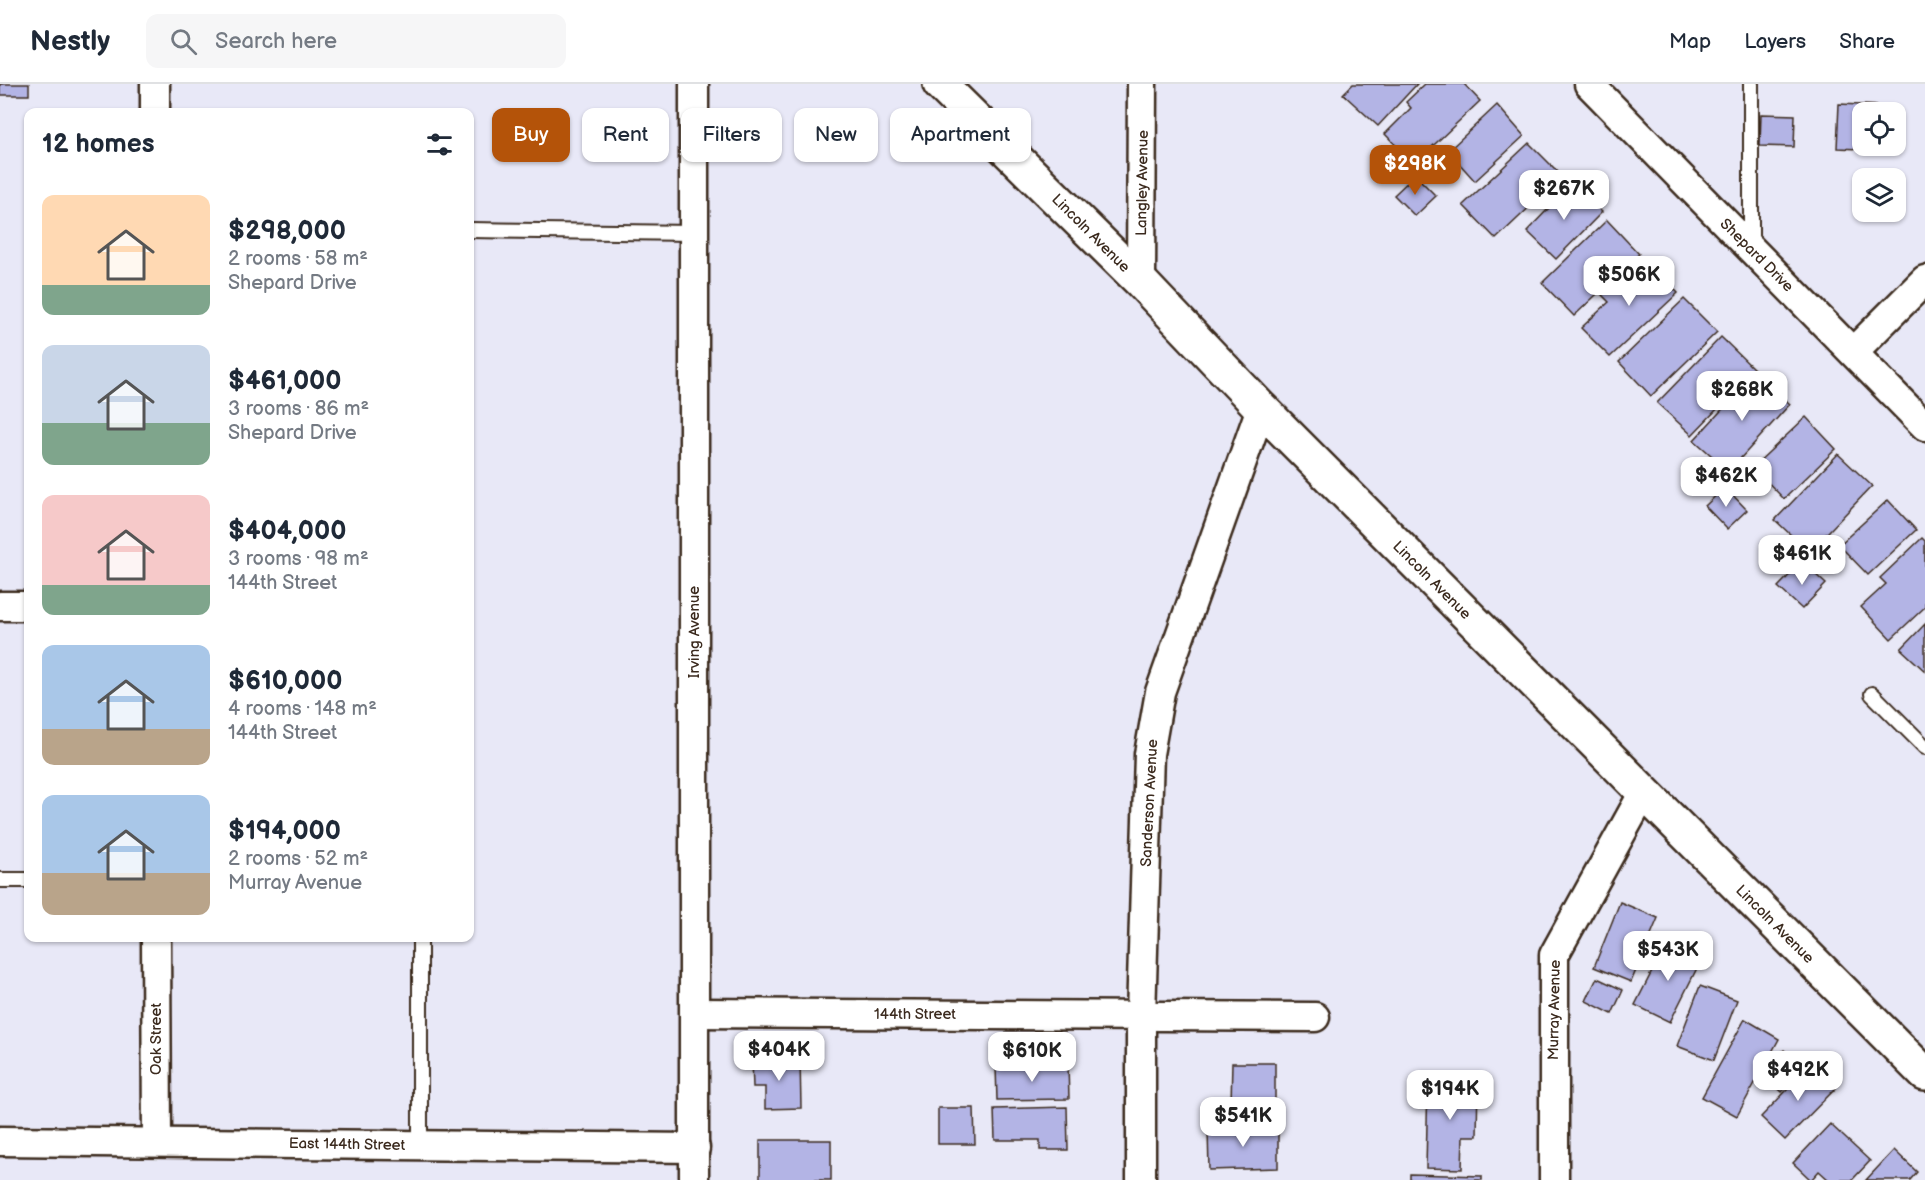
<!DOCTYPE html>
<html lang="en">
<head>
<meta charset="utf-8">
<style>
	:root { --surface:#fff; --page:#f6f6f7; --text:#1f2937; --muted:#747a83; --line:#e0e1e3; --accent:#b45309 }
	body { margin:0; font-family:"Balsamiq Sans",sans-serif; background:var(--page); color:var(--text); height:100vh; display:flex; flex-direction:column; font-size:22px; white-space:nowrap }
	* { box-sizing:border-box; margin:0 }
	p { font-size:20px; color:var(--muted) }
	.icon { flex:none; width:33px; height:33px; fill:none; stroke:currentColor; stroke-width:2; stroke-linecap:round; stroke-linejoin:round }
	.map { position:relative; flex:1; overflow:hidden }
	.sheet { position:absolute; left:24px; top:24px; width:450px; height:834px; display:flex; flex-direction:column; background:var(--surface); border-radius:12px; box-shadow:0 2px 4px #0004 }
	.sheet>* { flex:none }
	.banner { position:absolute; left:492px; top:24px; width:570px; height:54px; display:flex; gap:12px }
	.buttons { position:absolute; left:1852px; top:18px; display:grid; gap:12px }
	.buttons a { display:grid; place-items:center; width:54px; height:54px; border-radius:12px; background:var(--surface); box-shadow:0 2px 4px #0004; font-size:30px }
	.price { position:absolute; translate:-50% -51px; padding:0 14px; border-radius:12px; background:#fff; color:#222; font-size:20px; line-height:39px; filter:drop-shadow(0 2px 3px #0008) }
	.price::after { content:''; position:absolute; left:50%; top:36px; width:18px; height:14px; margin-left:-9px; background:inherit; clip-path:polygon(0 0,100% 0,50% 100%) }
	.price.selected { background:var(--accent); color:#fff }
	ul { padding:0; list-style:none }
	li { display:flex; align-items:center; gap:18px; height:150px; padding:0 18px }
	li span { display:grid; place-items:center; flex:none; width:168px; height:120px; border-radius:12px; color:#555 }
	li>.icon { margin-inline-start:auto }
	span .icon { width:72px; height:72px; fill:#fffc; stroke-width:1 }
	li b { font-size:26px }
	h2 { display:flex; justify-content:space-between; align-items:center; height:72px; padding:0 18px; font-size:26px }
	.tag { padding:0 21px; border-radius:12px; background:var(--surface); box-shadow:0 2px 4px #0004; font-size:21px; line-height:54px }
	.tag.selected { background:var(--accent); color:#fff }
	header { display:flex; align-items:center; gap:36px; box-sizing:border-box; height:84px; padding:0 30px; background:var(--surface); border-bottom:2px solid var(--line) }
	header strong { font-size:28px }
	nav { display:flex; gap:33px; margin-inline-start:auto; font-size:21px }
	.search { width:420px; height:54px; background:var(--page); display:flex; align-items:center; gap:15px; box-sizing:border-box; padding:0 21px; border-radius:12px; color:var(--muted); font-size:22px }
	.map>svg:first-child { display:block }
</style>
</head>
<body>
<header>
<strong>Nestly</strong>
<div class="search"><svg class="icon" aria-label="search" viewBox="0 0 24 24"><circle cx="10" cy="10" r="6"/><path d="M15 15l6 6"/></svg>Search here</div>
<nav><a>Map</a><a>Layers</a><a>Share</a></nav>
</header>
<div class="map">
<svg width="1925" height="1096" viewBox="0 0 1925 1096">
	<rect width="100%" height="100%" fill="#e8e8f7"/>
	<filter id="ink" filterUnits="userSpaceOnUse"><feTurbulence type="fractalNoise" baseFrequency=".0167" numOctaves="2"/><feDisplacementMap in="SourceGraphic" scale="12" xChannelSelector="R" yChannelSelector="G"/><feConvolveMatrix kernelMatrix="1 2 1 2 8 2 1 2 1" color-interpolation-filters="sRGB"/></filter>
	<g filter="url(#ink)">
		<g fill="#b3b4e5" stroke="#3b2a1e" stroke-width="1.5">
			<rect x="0" y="0" width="29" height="11"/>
			<polygon points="1353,0 1417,0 1378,42 1343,10"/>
			<polygon points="1425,0 1464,0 1480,17 1414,80 1385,50 1411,24 1406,18"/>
			<polygon points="1839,20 1883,22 1883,28 1863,28 1863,62 1882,62 1882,66 1837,64"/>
			<polygon points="1497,21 1524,52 1475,97 1448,67"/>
			<polygon points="1761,30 1795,31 1794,63 1760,62"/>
			<polygon points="1529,59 1562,92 1496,155 1463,121"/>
			<polygon points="1415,91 1436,112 1415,132 1394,111"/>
			<polygon points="1572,100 1602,128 1556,175 1527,147"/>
			<polygon points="1607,136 1639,170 1574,232 1542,199"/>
			<polygon points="1643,173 1678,209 1610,273 1581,244 1609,218 1602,211"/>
			<polygon points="1684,215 1717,248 1651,312 1619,278"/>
			<polygon points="1721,253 1755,286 1692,351 1657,319"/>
			<polygon points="1756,289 1790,320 1729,387 1694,356"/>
			<polygon points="1806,333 1836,365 1784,415 1753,383"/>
			<polygon points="1838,370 1872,402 1809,468 1775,436"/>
			<polygon points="1725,403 1747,426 1727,445 1705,422"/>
			<polygon points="1888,416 1916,446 1868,491 1839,461"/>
			<polygon points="1922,454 1925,457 1925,523 1891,555 1861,523 1886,500 1880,494"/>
			<polygon points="1802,478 1826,500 1802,525 1778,503"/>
			<polygon points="1925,540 1925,587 1901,565"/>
			<polygon points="1620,818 1658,834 1631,898 1594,883"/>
			<polygon points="1667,858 1701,876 1670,938 1635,921"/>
			<polygon points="1597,894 1623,906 1612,930 1586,917"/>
			<polygon points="1700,902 1737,916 1714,976 1677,962"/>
			<polygon points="1745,935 1779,955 1737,1032 1702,1013"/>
			<polygon points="1784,966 1804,984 1782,1008 1762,990"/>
			<polygon points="800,975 801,1024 765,1025 765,1003 753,1003 752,976"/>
			<polygon points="1232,979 1275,979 1275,1021 1231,1020"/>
			<polygon points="1068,981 1069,1015 997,1016 996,982"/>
			<polygon points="1811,981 1836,1004 1785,1056 1761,1033"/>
			<polygon points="1428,995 1478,996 1477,1052 1463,1052 1462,1085 1426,1084"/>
			<polygon points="1067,1023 1068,1066 1040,1066 1040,1056 995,1056 994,1025"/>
			<polygon points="938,1024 974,1024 975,1060 938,1060"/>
			<polygon points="1830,1040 1870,1077 1852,1096 1829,1096 1819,1087 1811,1096 1793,1079"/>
			<polygon points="1278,1043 1278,1084 1209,1086 1208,1045"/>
			<rect x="760" y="1056" width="71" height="40"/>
			<polygon points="1894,1066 1917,1088 1910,1096 1866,1096"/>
			<polygon points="1410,1090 1482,1092 1482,1096 1410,1096"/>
		</g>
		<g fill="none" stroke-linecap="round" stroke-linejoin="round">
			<g stroke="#3b2a1e" stroke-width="18">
				<g id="service">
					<polyline points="1751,0 1751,162"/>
					<polyline points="470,146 694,149"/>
					<polyline points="1872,610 1925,663"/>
					<polyline points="0,796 28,796"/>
					<polyline points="420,854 420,1061"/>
				</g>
			</g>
			<g stroke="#3b2a1e" stroke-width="33">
				<g id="minor">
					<polyline points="155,0 155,28"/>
					<polyline points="694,0 694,1096"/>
					<polyline points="1589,0 1925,342"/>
					<polyline points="1141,198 1142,0"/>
					<polyline points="1853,268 1925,196"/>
					<polyline points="0,522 28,522"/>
					<polyline points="156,854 157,1057"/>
					<polyline points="695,929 1315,933"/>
					<polyline points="0,1057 695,1064"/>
					<polyline points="1141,1096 1141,932 1149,670 1160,608 1261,324"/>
					<polyline points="1554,1096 1554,871 1644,708"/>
				</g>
			</g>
			<g stroke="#3b2a1e" stroke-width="38">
				<polyline id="tertiary" points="940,0 1141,198 1261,324 1925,990"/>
			</g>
			<use href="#service" stroke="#fff" stroke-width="14"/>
			<use href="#minor" stroke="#fff" stroke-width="28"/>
			<use href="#tertiary" stroke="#fff" stroke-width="33"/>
		</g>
	</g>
	<g text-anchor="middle" stroke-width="6" stroke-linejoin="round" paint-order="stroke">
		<g font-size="15" fill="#3b2a1e" stroke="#fff">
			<text transform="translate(1142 99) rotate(-89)" y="5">Langley Avenue</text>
			<text transform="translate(1091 149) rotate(45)" y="5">Lincoln Avenue</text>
			<text transform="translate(1757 171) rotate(45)" y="5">Shepard Drive</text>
			<text transform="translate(1432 496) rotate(45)" y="5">Lincoln Avenue</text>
			<text transform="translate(694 548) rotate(-90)" y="5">Irving Avenue</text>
			<text transform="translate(1149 719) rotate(-87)" y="5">Sanderson Avenue</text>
			<text transform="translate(1775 840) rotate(45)" y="5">Lincoln Avenue</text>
			<text transform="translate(1554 926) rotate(-89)" y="5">Murray Avenue</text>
			<text x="915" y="935">144th Street</text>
			<text transform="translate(156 955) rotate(-90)" y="5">Oak Street</text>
			<text transform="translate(347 1060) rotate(1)" y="5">East 144th Street</text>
		</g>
	</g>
</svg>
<div class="buttons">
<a><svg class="icon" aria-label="locate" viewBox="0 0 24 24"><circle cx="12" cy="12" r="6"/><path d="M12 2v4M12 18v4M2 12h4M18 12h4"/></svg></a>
<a><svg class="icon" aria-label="layers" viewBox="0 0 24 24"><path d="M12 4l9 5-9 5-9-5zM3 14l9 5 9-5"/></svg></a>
</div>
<b class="price selected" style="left:1415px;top:112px">$298K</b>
<b class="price" style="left:1564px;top:137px">$267K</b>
<b class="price" style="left:1629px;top:223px">$506K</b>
<b class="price" style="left:1742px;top:338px">$268K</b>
<b class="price" style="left:1726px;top:424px">$462K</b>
<b class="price" style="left:1802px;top:502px">$461K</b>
<b class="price" style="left:1668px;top:898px">$543K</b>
<b class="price" style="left:779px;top:998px">$404K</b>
<b class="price" style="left:1032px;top:999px">$610K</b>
<b class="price" style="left:1798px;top:1018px">$492K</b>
<b class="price" style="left:1450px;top:1037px">$194K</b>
<b class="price" style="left:1243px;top:1064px">$541K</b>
<div class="banner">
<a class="tag selected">Buy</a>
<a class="tag">Rent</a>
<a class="tag">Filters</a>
<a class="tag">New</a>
<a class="tag">Apartment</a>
</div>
<section class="sheet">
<h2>12 homes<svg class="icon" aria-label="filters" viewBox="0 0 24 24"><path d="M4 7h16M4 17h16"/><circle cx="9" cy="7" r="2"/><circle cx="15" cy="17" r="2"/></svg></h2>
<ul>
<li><span style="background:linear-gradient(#ffd9b3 75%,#7fa58c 0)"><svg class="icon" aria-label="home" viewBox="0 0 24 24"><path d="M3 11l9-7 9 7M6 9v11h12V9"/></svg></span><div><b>$298,000</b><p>2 rooms · 58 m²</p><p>Shepard Drive</p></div></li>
<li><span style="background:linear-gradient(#c9d6e8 65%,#7fa58c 0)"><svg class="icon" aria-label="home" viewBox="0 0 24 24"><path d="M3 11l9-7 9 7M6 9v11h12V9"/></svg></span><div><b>$461,000</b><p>3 rooms · 86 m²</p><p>Shepard Drive</p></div></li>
<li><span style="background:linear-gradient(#f6c9c9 75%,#7fa58c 0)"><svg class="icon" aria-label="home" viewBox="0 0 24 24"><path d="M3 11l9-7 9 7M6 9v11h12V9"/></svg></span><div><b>$404,000</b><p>3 rooms · 98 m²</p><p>144th Street</p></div></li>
<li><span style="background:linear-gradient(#a9c7e8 70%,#b9a48a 0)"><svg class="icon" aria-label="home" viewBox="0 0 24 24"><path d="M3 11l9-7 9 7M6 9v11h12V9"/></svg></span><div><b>$610,000</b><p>4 rooms · 148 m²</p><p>144th Street</p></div></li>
<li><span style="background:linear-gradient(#a9c7e8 65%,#b9a48a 0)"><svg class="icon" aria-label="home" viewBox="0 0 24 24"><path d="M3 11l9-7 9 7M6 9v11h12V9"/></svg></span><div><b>$194,000</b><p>2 rooms · 52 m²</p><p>Murray Avenue</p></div></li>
</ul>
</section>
</div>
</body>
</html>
